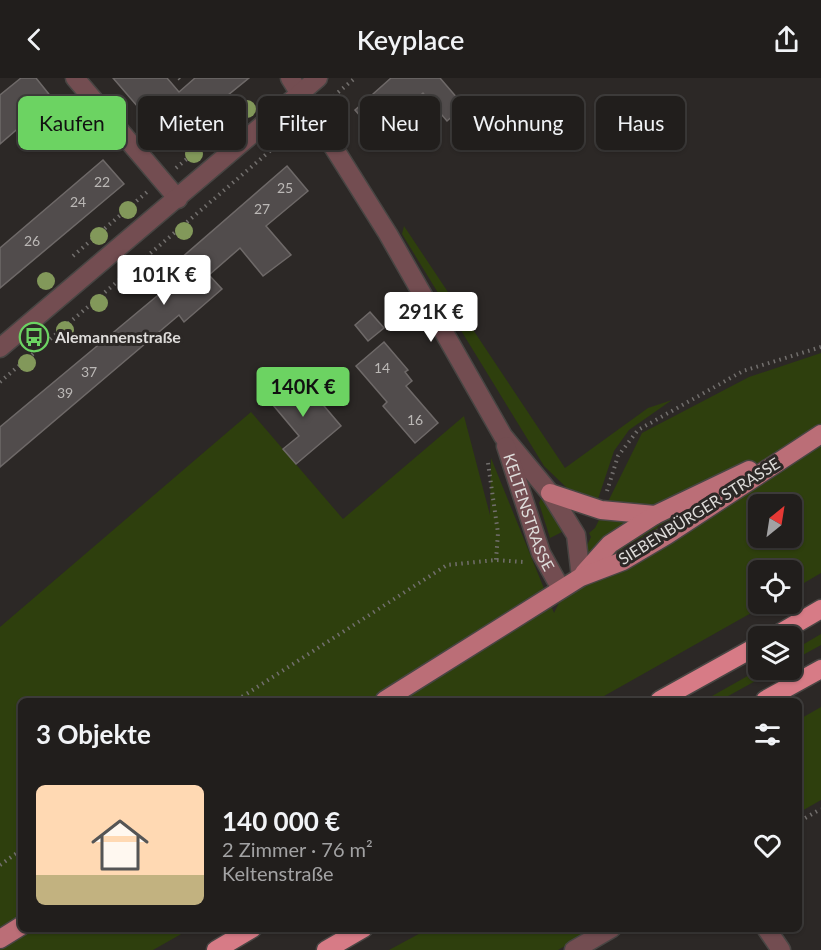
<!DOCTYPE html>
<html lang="de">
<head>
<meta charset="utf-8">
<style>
	:root { --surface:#211e1c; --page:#2d2b29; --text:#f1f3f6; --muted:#a2a2a3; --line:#3e3c3b; --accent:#6cd362 }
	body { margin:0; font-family:Lato,sans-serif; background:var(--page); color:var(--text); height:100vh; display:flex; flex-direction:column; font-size:22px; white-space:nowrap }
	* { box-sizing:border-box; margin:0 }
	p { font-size:20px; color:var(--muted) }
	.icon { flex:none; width:33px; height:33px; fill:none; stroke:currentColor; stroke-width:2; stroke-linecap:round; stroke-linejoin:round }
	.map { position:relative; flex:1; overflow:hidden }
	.drawer { position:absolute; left:18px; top:620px; width:784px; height:234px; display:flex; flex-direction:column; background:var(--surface); border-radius:9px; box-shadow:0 2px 4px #0004,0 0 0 2px var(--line) }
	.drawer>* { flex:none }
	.top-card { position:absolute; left:18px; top:18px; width:786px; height:54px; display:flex; gap:12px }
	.needle { width:39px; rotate:30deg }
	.fabs { position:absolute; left:748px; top:416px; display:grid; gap:12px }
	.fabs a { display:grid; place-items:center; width:54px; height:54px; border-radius:9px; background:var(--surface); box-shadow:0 2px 4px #0004,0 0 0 2px var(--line); font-size:30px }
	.price { position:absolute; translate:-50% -51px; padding:0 14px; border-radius:6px; background:#fff; color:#222; font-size:20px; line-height:39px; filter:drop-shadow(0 2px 3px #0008) }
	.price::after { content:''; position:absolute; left:50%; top:36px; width:18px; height:14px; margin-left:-9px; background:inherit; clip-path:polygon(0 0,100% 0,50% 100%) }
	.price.current { background:var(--accent); color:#111 }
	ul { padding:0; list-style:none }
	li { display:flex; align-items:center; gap:18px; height:150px; padding:0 18px }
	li+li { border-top:2px solid var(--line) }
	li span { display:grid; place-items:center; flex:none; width:168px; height:120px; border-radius:9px; color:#555 }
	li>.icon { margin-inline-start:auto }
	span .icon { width:72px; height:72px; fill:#fffc; stroke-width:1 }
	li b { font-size:26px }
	h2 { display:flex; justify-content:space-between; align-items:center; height:72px; padding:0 18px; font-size:26px }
	.pill { padding:0 21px; border-radius:9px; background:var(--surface); box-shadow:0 2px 4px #0004,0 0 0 2px var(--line); font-size:21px; line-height:54px }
	.pill.current { background:var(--accent); color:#111 }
	header { display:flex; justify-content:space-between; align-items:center; height:78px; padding:0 18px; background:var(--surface); font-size:27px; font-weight:600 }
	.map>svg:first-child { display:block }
</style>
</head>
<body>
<header><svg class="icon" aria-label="back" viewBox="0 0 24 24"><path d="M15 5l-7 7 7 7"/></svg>Keyplace<svg class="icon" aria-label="share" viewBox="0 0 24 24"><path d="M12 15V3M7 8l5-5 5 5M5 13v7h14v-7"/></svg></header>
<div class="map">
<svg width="821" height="872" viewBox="0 0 821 872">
	<rect width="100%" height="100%" fill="#2c2826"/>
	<g fill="#2e3f0d" fill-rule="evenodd">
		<polygon points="404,148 565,390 648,330 672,322 629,352 614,373 598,421 567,410 544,388 402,156"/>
		<path d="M821,275v220l-29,17v-20h-33v33h10l-172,97h-576v228l169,1 -37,21h-153v-323l251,-215 92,107 121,-103 26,99 1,-57 63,155 37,-76 -2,-4 6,-5 47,-95 107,-56zM759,426h33v33h-33z"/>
		<polygon points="541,420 564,453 550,460 539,425"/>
		<polygon points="821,556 821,567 792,583 792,573"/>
		<polygon points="760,591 777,591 721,622 705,622"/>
		<polygon points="821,629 821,722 800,734 800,641"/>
		<polygon points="428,851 595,851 558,872 389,872"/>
	</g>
	<g fill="#514c4c" stroke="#6e6968" stroke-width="1.5">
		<polygon points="21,0 36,0 52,20 44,27 56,42 40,56 29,41 0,66 0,17"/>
		<polygon points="113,0 167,0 179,14 195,0 249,0 169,65"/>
		<polygon points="391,0 440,0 464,28 447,43 423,15 376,56 355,32"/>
		<polygon points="103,82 124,106 0,210 0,170"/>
		<polygon points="287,88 308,113 266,148 291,177 263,198 240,170 209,197 222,211 184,244 179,237 0,389 0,349 181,198 172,188"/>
		<polygon points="370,234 384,250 368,263 355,247"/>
		<polygon points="384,264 408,292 405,294 412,303 406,308 438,345 415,365 383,328 387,324 356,288"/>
		<polygon points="297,296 341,348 296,386 283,371 299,358 268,321"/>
	</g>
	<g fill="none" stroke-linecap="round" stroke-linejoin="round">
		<g stroke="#484543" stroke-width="21">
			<g id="minor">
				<polyline points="75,0 178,121"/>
				<polyline points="290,0 388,156 503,358 550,415 576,457 581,499"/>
				<polyline points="0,270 318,0"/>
				<path id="s1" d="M506,368l35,107 20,36"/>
				<polyline points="766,850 781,872"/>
				<polyline points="574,872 612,850"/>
			</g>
		</g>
		<g stroke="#484543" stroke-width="21">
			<g id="major">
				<polyline points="550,415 601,432 655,437"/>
				<polyline points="584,495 610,466 655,437 749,392"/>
				<polyline points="385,622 581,499 623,483 667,457 821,356"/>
				<polyline points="0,861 21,848"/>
			</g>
		</g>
		<g stroke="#484543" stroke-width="21">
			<g id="highway">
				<polyline points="775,558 821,531"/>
				<polyline points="660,622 759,567"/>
				<polyline points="765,622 821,591"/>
				<polyline points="216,872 253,850"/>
				<polyline points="326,872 364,850"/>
			</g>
		</g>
		<g stroke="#726f6d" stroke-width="4" stroke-dasharray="1.5 4.5" stroke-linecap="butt">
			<polyline points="179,0 181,2"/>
			<polyline points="329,22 355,0"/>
			<polyline points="143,52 151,44"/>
			<polyline points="176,90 212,60"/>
			<polyline points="73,178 147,114"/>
			<polyline points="0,304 298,49"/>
			<polyline points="488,385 498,455 496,482"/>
			<polyline points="607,413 618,378 638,352 743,293 821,269"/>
			<polyline points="237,622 447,487 496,482 523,484"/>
			<polyline points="800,743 821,731"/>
			<polyline points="0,787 21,772"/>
		</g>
		<use href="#minor" stroke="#734d51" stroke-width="18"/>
		<use href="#major" stroke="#bb6e77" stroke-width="18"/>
		<use href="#highway" stroke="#d77b86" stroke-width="18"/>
	</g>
	<g fill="#82985a">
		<circle cx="247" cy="31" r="9"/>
		<circle cx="218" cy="56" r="9"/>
		<circle cx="194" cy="76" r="9"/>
		<circle cx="128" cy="132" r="9"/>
		<circle cx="184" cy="153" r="9"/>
		<circle cx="99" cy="158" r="9"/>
		<circle cx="46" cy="203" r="9"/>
		<circle cx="99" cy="225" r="9"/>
		<circle cx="65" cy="252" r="9"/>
		<circle cx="27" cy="285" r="9"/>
	</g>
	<defs>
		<g id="bus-ring" transform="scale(1.5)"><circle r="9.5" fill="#2c2826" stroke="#6cd362" stroke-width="1.5"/><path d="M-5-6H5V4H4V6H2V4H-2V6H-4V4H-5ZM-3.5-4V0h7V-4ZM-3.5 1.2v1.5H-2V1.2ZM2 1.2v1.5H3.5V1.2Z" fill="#6cd362"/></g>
	</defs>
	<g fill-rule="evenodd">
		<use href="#bus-ring" x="34" y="259"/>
	</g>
	<g text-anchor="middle" stroke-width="6" stroke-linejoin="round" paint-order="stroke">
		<g font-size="14" fill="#bbb8b6">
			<text x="102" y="109">22</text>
			<text x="285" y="115">25</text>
			<text x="78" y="129">24</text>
			<text x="262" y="136">27</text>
			<text x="32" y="168">26</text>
			<text x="382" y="295">14</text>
			<text x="89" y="299">37</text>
			<text x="65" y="320">39</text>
			<text x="415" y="347">16</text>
		</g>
		<g font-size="16" font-weight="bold" fill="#dedcda" stroke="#2c2826" text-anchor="start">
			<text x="55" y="265">Alemannenstraße</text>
		</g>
		<g font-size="16" fill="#dedcda" stroke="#2c2826">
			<text transform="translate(699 433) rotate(-32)" y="6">SIEBENBÜRGER STRASSE</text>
			<text dy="6" stroke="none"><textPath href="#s1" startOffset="70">KELTENSTRASSE</textPath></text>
		</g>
	</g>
</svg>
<div class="fabs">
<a><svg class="needle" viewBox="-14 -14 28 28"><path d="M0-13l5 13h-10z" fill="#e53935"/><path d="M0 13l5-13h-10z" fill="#a2a2a3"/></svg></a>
<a><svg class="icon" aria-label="locate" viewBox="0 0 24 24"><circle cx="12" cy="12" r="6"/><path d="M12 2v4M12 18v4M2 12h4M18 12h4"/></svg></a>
<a><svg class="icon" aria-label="layers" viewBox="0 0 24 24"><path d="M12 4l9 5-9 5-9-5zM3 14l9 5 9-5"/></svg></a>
</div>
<b class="price" style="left:164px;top:228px">101K €</b>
<b class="price" style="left:431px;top:265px">291K €</b>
<b class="price current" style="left:303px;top:340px">140K €</b>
<div class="top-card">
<a class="pill current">Kaufen</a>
<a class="pill">Mieten</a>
<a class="pill">Filter</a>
<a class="pill">Neu</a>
<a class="pill">Wohnung</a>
<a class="pill">Haus</a>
</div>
<section class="drawer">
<h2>3 Objekte<svg class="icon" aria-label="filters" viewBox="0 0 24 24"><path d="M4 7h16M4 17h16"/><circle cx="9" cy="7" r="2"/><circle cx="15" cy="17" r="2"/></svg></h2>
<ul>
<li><span style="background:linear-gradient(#ffd9b3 75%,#c2b280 0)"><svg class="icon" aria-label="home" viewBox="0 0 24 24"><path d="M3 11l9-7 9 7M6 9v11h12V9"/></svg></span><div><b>140 000 €</b><p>2 Zimmer · 76 m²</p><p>Keltenstraße</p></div><svg class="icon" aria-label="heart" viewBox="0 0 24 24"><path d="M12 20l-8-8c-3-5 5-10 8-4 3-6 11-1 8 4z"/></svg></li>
</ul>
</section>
</div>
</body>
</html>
